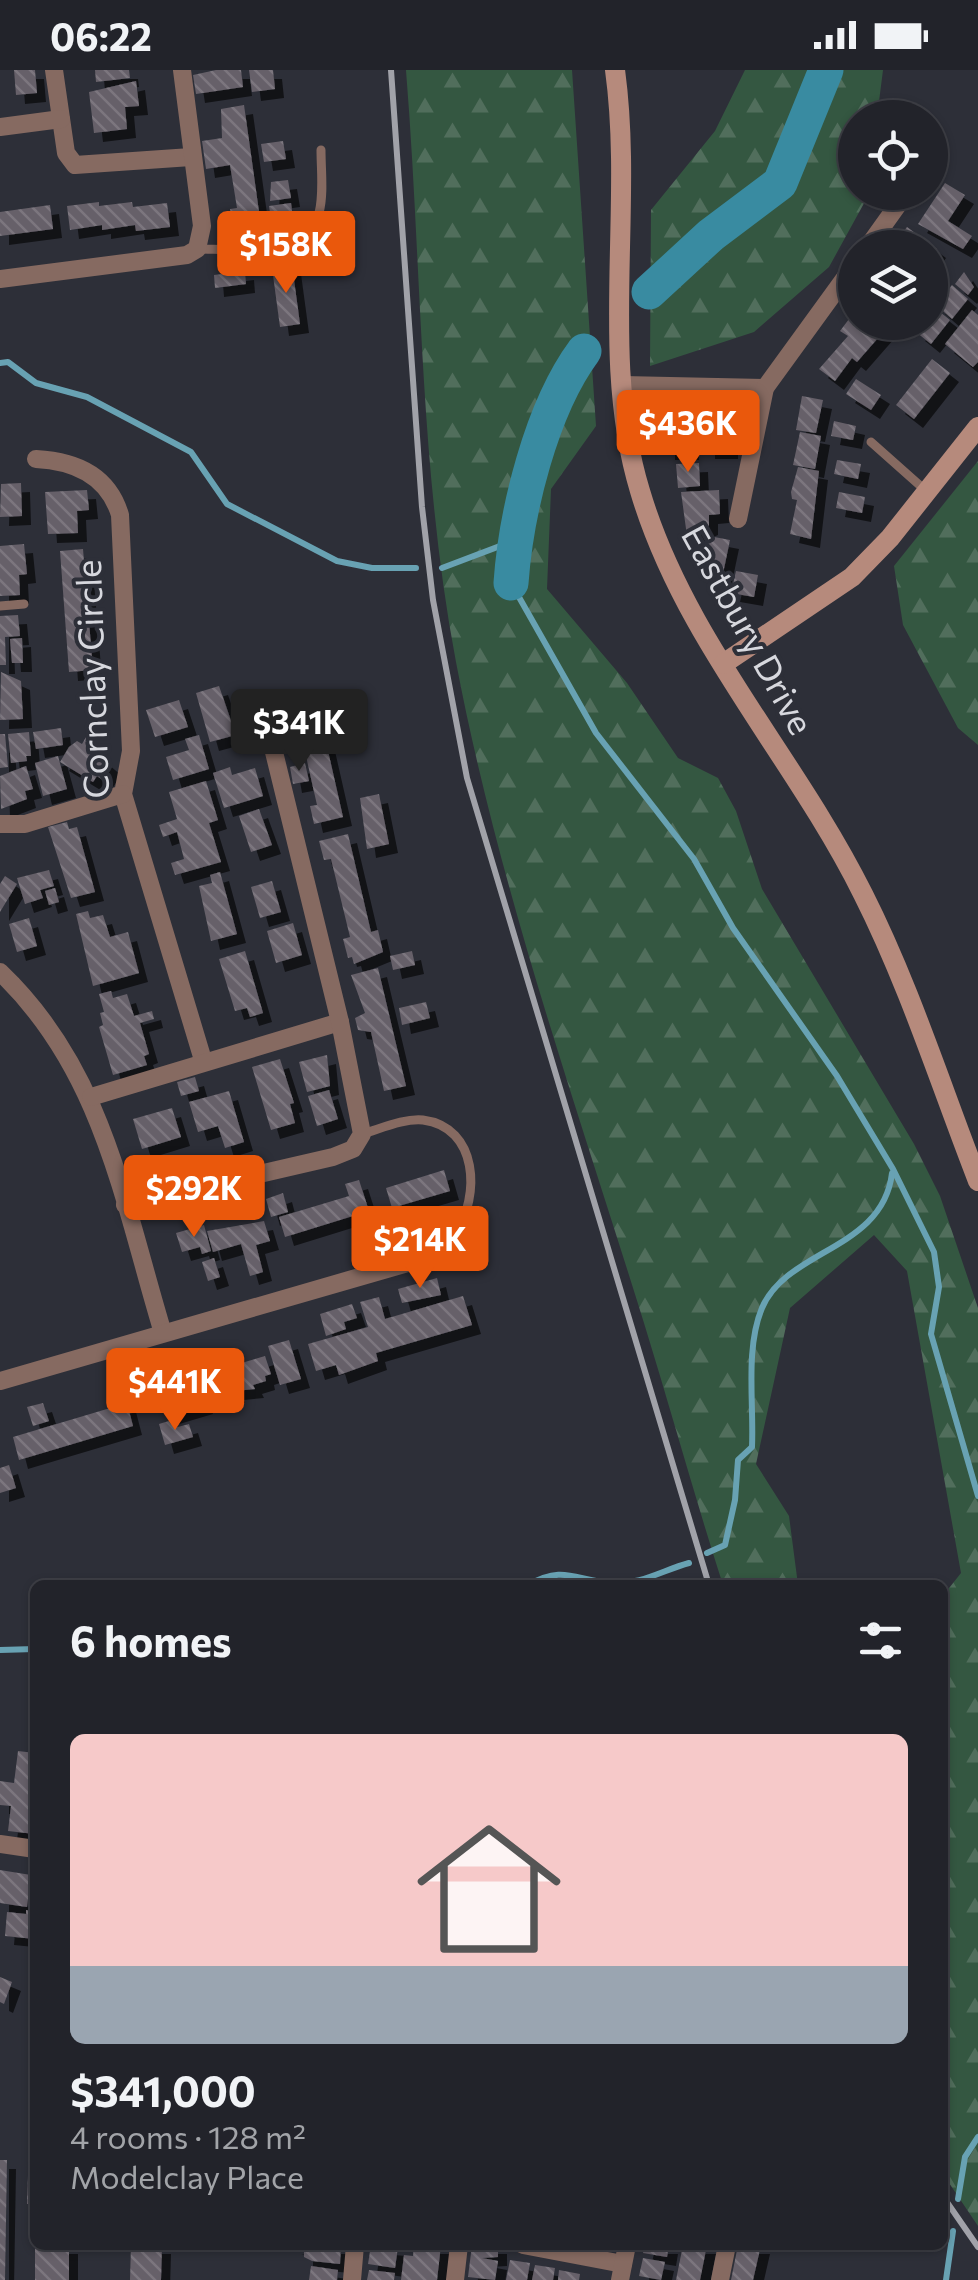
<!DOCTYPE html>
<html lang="en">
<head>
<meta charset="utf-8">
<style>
	:root { --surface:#22232a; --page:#2a2b32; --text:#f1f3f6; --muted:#a2a4a8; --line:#3f4047; --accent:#ea580c }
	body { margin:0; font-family:Commissioner,sans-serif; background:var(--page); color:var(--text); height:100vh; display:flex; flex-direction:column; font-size:38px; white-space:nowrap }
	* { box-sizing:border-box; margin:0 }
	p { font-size:32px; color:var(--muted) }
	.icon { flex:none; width:55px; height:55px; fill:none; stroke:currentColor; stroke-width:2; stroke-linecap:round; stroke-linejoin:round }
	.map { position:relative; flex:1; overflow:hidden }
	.panel { position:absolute; left:30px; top:1510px; width:918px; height:670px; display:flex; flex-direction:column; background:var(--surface); border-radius:15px; box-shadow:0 2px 8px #0004,0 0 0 2px var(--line) }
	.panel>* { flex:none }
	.tools { position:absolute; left:838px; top:30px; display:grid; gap:20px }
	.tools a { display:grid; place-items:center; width:110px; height:110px; border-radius:50%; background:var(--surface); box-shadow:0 2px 8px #0004,0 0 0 2px var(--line); font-size:50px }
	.price { position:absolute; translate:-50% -85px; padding:0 22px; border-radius:10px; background:var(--accent); color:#fff; font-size:32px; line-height:65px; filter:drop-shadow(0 2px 5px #0008) }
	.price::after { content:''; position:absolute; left:50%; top:60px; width:30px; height:22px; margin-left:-15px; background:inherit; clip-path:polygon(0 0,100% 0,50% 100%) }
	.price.on { background:#222; color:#fff }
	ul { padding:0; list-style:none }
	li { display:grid; align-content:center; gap:20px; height:530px; padding:0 40px }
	li span { display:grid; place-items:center; height:310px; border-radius:15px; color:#555 }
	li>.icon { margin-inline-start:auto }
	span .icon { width:180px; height:180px; fill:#fffc; stroke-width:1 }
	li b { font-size:42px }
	h2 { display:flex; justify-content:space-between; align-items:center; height:120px; padding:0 40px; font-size:42px }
	.status { display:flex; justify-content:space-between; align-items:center; height:70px; padding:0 50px; background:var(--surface); direction:ltr }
	.status svg { height:28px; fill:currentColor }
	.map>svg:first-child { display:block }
</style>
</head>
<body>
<div class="status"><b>06:22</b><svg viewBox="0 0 49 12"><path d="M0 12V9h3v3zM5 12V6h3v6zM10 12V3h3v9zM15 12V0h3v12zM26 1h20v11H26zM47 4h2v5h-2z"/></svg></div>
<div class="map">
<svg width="978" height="2210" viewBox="0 0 978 2210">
	<defs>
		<pattern id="forest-firs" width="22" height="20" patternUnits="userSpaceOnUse" patternTransform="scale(2.5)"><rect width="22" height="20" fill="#345741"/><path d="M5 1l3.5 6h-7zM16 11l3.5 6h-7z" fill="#516e5c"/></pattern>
		<pattern id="building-back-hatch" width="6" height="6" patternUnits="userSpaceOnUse" patternTransform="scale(2.5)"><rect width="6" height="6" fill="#666069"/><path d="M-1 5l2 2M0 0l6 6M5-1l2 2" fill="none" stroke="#7b767e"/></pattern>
		<filter id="shadow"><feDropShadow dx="9" dy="9" stdDeviation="0" flood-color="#0009"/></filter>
	</defs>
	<rect width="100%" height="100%" fill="#2d2f38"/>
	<g fill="url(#forest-firs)">
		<path d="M406,0h166l24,356 -45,63 -4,100 80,94 51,75 40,20 18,33 26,78 152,255 26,52 38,112v918l-35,-52 -1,-577 19,-24 -54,-302 -33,-36 -84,73 -34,156 33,52 9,69h-75c-28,-87 -52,-175 -79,-262 -68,-219 -145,-435 -188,-661 -37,-195 -34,-395 -50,-592z"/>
		<polygon points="745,0 883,0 877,47 855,48 855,122 869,123 868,126 829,197 754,262 650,296 651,140 715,61"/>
		<polygon points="978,391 978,675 958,658 903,555 894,496"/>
	</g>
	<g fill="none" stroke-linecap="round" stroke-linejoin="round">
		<g stroke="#68a2b3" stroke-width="6">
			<polyline points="0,293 8,292 36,313 87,327 191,382 227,434 337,491 372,498 416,498"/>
			<polyline points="442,498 516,470"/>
			<polyline points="511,513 596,663 694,789 733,858 837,1006 893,1099 934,1182 939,1217 931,1264 978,1426"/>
			<path d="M707,1483l18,-8 10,-45 3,-40 14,-13c2,-44 -7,-98 10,-139 25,-59 121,-58 130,-135"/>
			<path d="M528,1515c37,-21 47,-4 84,-2 29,2 51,-13 77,-20"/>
			<polyline points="0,1580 35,1579"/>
			<polyline points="958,2129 965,2087 978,2067"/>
			<polyline points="946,2210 953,2161"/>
		</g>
		<g stroke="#398ba1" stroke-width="35">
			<polyline points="649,222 711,165 780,113 826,0"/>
			<path d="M511,513c5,-71 30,-174 73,-232"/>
		</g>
	</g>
	<g fill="url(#building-back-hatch)" filter="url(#shadow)">
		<polygon points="14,0 35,0 37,23 16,25"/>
		<polygon points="95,0 129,0 130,8 96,12"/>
		<polygon points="216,0 241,0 243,17 196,24 193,5"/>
		<polygon points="249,0 273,0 275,19 252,22"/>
		<polygon points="136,11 139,36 125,37 127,59 94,63 89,22"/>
		<polygon points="244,35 262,163 252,165 251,157 233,159 230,139 237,138 230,95 206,99 202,71 222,68 221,39"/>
		<polygon points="283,71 286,89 264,92 261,74"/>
		<polygon points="288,110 291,128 270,131 271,112"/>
		<polygon points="945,113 965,125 948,151 972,166 963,179 918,154"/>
		<polygon points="99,132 99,136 132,132 133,137 167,133 170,157 136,161 135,155 102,160 102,155 70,160 67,136"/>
		<polygon points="291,133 294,155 272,158 269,136"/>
		<polygon points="50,135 53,159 0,166 0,142"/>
		<polygon points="907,157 937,179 930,189 930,178 893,176"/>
		<polygon points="292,195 300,254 280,257 272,198"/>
		<polygon points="245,201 246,214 215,218 214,205"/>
		<polygon points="964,202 974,217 968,225 955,214"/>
		<polygon points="952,215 968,229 952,249 936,235"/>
		<polygon points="935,238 950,250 931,274 916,262 930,252"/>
		<polygon points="972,240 978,245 978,292 973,297 945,274"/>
		<polygon points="849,249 861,258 866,252 892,252 857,292 852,288 835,311 819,299 848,266 840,261"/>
		<polygon points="932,289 950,303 914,349 896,335"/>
		<polygon points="856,309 881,325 871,340 846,324"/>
		<polygon points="802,326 823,330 816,363 796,360"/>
		<polygon points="834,351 856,356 853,370 831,366"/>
		<rect x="706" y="358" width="23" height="22"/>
		<polygon points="666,359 689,359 690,381 666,381"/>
		<polygon points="800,362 821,366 815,399 793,395"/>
		<polygon points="837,390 861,394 858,409 834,404"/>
		<polygon points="699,393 700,416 678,418 676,394"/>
		<polygon points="798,397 819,401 811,469 790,464 797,430 792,429 791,422"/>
		<polygon points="21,413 22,446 0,447 1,414"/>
		<polygon points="87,420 89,440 77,441 78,463 48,464 45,422"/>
		<polygon points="719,420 720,444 709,445 709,456 687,466 681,422"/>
		<polygon points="839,422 865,427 862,443 836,438"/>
		<polygon points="709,466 730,470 722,508 701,501"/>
		<polygon points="24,474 27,504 19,505 20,525 0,526 0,476"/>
		<polygon points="83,479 93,600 69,602 60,481"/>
		<polygon points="736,501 758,505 754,527 731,523"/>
		<polygon points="18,545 20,566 5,567 6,595 0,595 0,546"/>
		<polygon points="22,568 23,593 12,593 10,569"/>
		<polygon points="1,602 21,611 23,649 0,650"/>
		<polygon points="219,616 236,665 210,672 196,623"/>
		<polygon points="316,628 343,747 314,754 310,736 317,735 294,633"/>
		<polygon points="179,630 188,657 155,667 146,640"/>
		<polygon points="61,658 63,675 36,679 33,662"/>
		<polygon points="29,662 31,686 26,686 27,691 11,693 8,664"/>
		<polygon points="0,664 5,664 8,697 0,698"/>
		<polygon points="199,665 209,699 173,710 166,687 189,680 185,669"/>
		<polygon points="86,667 98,675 94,681 112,696 103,710 97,706 93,712 60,692 69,677 77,671 82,674"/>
		<polygon points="58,686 67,719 43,726 35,693"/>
		<polygon points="305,693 309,711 293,714 290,697"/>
		<polygon points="26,696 33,719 25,721 27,729 1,739 0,706"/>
		<polygon points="230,697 232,705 255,698 263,726 224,738 213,703"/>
		<polygon points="206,711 218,750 209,753 221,792 175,805 171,793 184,789 177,762 163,767 159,755 177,749 169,722"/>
		<polygon points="379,724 389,774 367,779 360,728"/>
		<polygon points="259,739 272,775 251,782 239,746"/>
		<polygon points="67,752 69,759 77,757 95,822 71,828 48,757"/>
		<polygon points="348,764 371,862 378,860 383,882 354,894 352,887 348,888 343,869 350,867 331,789 324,790 319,771"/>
		<polygon points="49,800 54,816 40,820 43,828 25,834 17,808"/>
		<polygon points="220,802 237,864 211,871 199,816 212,813 210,805"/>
		<polygon points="5,806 17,814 0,842 0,814"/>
		<polygon points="272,811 281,842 260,848 251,817"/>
		<polygon points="55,818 59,832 49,835 45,821"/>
		<polygon points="88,841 90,848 103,845 110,867 128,862 139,903 93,916 76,844"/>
		<polygon points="29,848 37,876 17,882 9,854"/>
		<polygon points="293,853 302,885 276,893 267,861"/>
		<polygon points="245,881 263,943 250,947 247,938 235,941 219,889"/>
		<polygon points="412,881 415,895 393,900 390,886"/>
		<polygon points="378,898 406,1016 384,1021 371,962 358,960 355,948 365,943 351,905"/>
		<polygon points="111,921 113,928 127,924 134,946 152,941 154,949 140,953 149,984 144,986 147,995 113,1005 99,957 103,955 100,943 104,942 99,924"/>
		<polygon points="426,932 430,948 402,955 399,938"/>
		<polygon points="327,985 330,1016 307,1022 299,992"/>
		<polygon points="280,989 294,1033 290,1034 295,1053 271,1060 252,997"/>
		<polygon points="195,1007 199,1021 181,1026 177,1012"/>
		<polygon points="329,1020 338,1049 317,1056 308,1026"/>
		<polygon points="229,1021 244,1072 225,1078 218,1056 198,1062 189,1032"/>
		<polygon points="172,1038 181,1067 142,1079 133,1049"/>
		<polygon points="444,1100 450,1121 392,1138 386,1118"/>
		<polygon points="359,1110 369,1141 285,1167 279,1147 349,1126 345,1114"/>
		<polygon points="283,1123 288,1142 271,1147 266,1129"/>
		<polygon points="373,1148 380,1168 364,1173 357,1153"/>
		<polygon points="264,1151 270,1171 256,1175 263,1202 250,1206 241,1174 213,1182 207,1161"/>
		<polygon points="204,1155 211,1181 202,1184 200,1177 182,1182 176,1163"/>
		<polygon points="214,1188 220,1207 208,1211 202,1192"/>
		<polygon points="437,1208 441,1225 402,1233 398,1219"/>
		<polygon points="463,1226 472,1255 376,1283 378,1291 339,1305 336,1295 316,1301 308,1274 368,1257 360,1232 379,1227 385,1249"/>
		<polygon points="352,1234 357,1248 344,1252 346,1259 326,1266 320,1244"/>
		<polygon points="289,1270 301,1309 280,1315 268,1276"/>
		<polygon points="265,1286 271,1304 265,1306 266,1311 253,1315 255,1319 235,1321 236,1324 222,1328 214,1301"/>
		<polygon points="196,1308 204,1335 167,1346 160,1324"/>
		<polygon points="43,1333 49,1351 33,1356 27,1337"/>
		<polygon points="127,1333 133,1356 19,1390 13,1367"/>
		<polygon points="172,1350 174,1358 189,1354 193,1367 165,1375 159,1354"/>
		<polygon points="9,1395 16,1418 0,1423 0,1398"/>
		<polygon points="18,1681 35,1683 35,1764 8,1761 11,1736 0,1735 0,1711 14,1713"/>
		<polygon points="0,1800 31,1805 27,1837 0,1833"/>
		<polygon points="26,1840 35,1841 35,1869 5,1866 7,1842 26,1844"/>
		<polygon points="0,1907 12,1912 4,1934 0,1932"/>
		<polygon points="29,2077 35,2077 35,2134 27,2134"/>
		<polygon points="0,2090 7,2090 5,2210 0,2210"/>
		<rect x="35" y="2175" width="34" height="35"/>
		<polygon points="131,2175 162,2175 161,2210 130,2210"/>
		<polygon points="292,2175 313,2179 313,2175 341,2175 340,2194 312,2191 304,2187 304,2179"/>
		<polygon points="371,2175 398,2177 395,2198 368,2194"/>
		<polygon points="414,2175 441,2175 437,2210 401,2210 404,2185 413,2186"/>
		<polygon points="472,2175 498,2175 498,2187 482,2188 498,2191 495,2210 468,2207"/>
		<polygon points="645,2175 669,2175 667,2187 643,2183"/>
		<polygon points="683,2175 707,2175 700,2210 676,2210"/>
		<polygon points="738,2175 761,2175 753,2210 731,2210"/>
		<polygon points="643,2188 665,2192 661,2210 639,2206"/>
		<polygon points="510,2190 530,2193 527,2210 506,2210"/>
		<polygon points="535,2195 555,2198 553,2210 532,2210"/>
		<polygon points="311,2196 338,2200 337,2210 309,2210"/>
		<polygon points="369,2200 395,2203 394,2210 367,2210"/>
		<polygon points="559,2200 580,2204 579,2210 558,2210"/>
	</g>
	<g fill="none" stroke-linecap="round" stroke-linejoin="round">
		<g stroke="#866a61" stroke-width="9">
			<path d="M199,179c34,0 107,8 120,-36 5,-19 2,-42 2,-63"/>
			<polyline points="871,372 925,420"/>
			<polyline points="0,536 24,534"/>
			<path d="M362,1064c18,-5 42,-16 61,-14 55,7 58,76 32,114 -6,8 -15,15 -23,22"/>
		</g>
		<g stroke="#866a61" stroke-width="18">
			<polyline points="54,0 66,83 75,95 191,87"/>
			<polyline points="0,57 61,49"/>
			<polyline points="867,178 907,122"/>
			<polyline points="0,209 187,185 197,179 202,156 182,0"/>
			<polyline points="623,315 765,318"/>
			<path d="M36,389c39,2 72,16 84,56l11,236 -8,43 80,266"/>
			<polyline points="738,449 765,318 855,194"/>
			<polyline points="0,754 25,754 123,724"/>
			<path d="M0,902c103,98 123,229 163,361"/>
			<polyline points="91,1027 340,952"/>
			<polyline points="125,1135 333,1087 353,1079 362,1064 340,952 262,633"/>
			<polyline points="0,1311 432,1186"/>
			<polyline points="0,1774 35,1779"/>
			<polyline points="523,2175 623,2194"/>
			<polyline points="352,2210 355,2175"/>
			<polyline points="455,2210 459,2175"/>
			<polyline points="620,2210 627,2175"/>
			<polyline points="720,2210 727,2175"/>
		</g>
		<g stroke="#b68a7c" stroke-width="20">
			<path d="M615,0c19,138 -16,287 25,421 44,149 155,266 223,403 46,91 78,192 115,287"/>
			<polyline points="723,594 852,507 890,468 978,357"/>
		</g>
		<g stroke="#a1a2a9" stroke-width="6">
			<polyline points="391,0 422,437 433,530 467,708 709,1515"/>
			<polyline points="942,2125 978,2177"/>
		</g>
	</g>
	<g text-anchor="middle" stroke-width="8" stroke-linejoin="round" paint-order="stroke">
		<g font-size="35" fill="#d7d8de" stroke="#2d2f38">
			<text transform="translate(747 560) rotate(61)" y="12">Eastbury Drive</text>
			<text transform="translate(93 609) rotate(-92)" y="12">Cornclay Circle</text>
		</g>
	</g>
</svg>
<div class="tools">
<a><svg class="icon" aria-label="locate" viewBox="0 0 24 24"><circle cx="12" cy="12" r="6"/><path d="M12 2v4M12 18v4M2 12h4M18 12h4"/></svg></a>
<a><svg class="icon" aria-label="layers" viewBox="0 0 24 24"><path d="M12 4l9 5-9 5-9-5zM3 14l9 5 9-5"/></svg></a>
</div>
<b class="price" style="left:286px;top:226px">$158K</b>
<b class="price" style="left:688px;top:405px">$436K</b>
<b class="price on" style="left:299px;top:704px">$341K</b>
<b class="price" style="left:194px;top:1170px">$292K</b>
<b class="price" style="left:420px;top:1221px">$214K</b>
<b class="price" style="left:175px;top:1363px">$441K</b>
<section class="panel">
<h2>6 homes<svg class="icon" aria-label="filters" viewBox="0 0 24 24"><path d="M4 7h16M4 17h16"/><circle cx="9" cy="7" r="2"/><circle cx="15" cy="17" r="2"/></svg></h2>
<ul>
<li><span style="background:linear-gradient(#f6c9c9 75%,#9aa5b1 0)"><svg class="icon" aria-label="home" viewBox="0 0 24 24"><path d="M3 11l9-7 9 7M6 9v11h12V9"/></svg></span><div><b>$341,000</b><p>4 rooms · 128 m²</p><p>Modelclay Place</p></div></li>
</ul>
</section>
</div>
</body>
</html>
